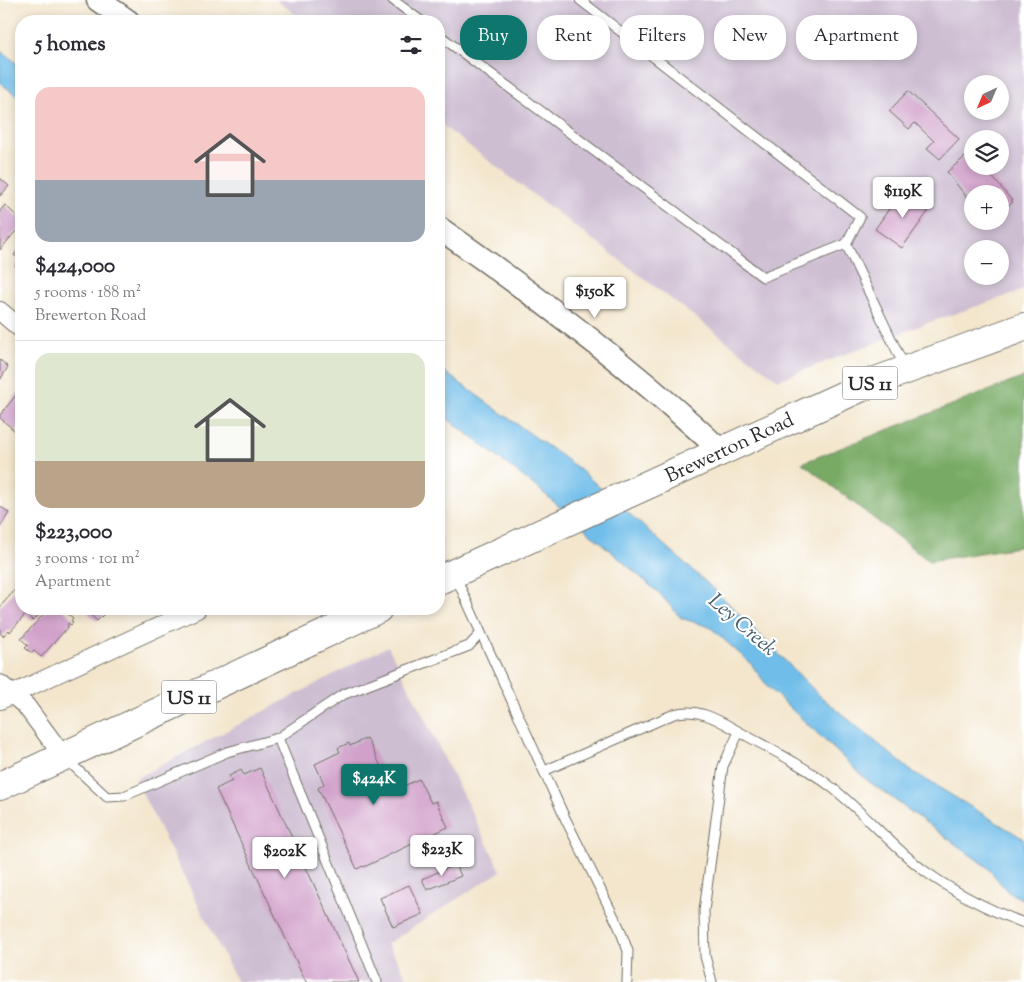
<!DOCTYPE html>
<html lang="en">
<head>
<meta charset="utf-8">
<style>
	:root { --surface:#fff; --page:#f2f2f3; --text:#2b2b33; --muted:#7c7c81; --line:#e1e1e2; --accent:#0f766e }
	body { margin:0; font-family:"Sorts Mill Goudy",serif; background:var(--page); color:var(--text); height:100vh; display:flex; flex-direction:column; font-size:19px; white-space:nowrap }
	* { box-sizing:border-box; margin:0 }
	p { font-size:16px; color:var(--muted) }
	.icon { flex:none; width:28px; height:28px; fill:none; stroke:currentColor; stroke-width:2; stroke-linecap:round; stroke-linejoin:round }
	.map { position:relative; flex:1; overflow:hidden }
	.panel { position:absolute; left:15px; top:15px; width:430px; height:600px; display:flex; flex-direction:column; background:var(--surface); border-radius:20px; box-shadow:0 2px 8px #0003 }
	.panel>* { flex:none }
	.top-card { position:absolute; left:460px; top:15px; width:475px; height:45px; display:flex; gap:10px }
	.needle { width:32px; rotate:224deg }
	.tools { position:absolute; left:964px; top:75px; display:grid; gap:10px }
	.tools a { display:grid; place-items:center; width:45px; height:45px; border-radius:50%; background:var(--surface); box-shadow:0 2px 8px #0003; font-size:25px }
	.price { position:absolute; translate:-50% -42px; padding:0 11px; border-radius:5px; background:#fff; color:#222; font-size:16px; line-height:32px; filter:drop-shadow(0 1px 2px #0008) }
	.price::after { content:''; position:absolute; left:50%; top:30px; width:15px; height:11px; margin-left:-8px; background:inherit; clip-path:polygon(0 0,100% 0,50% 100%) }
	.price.selected { background:var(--accent); color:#fff }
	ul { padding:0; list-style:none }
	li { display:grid; align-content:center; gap:10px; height:265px; padding:0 20px }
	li+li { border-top:1px solid var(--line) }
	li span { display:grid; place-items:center; height:155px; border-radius:15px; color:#555 }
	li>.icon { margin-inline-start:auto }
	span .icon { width:90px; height:90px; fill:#fffc; stroke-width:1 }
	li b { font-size:21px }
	h2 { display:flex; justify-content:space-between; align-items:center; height:60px; padding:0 20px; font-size:21px }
	.tag { padding:0 18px; border-radius:20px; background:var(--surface); box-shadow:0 2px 8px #0003; font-size:18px; line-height:45px }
	.tag.selected { background:var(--accent); color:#fff }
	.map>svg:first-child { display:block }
</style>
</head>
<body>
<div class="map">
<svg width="1024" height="982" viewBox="0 0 1024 982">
	<rect width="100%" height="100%" fill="#fff"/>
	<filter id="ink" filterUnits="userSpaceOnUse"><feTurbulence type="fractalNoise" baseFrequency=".02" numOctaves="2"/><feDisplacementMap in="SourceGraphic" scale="10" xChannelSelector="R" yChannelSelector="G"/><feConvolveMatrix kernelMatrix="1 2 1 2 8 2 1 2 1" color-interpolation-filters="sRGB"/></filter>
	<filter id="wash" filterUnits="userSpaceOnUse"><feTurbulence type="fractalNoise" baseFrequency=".0096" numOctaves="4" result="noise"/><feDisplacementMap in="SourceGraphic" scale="20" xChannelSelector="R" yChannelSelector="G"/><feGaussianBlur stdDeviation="1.12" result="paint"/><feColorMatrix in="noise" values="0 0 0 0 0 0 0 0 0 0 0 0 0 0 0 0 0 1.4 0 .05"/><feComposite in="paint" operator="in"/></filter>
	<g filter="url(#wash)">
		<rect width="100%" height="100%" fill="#f3e6cd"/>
		<g fill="#cdbed2" fill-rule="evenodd">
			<path d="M276,0h748v290l-102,35 -144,55 -339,-257v-102h-135zM972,84h28v27h-28zM972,139h28v27h-28zM972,194h28v27h-28zM972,249h28v27h-28z"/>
			<polygon points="388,646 501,871 387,944 410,982 237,982 135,779"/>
		</g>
		<polygon fill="#78aa65" stroke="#526a48" points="1024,377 1024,546 929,561 802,463"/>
		<g fill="#6fbde9" stroke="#4d748a">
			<polygon points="0,51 21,66 21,98 0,83"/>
			<polygon points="439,368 578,468 718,593 820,696 910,770 1024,839 1024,900 1008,892 987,867 867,780 769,688 751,664 710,627 681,618 660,594 539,489 439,412"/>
		</g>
		<g id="blocks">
			<g fill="#d1a1cb">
				<polygon points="908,91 959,139 940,159 927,148 934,141 915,123 909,129 889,111"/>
				<polygon points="971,152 972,166 983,166 1013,202 1000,213 1000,194 972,194 972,204 947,172"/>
				<polygon points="0,178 9,186 0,196"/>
				<polygon points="903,189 930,209 902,248 875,229"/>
				<polygon points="5,205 21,220 21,225 0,250 0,211"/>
				<polygon points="21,247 21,272 15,266 20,260 14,255"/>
				<polygon points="0,360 8,367 0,380"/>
				<polygon points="21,389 21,428 19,426 15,431 0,418 0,415"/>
				<polygon points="0,506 9,513 0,527"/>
				<polygon points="19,585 21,609 45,609 33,621 26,614 10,632 9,630 3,636 0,633 0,607"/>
				<polygon points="48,609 62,609 73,618 71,621 73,622 71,625 68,623 68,627 41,657 34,651 32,653 25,648 28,645 21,639"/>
				<polygon points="84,609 109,609 97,621"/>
				<polygon points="367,738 393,791 419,779 431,803 436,801 448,827 364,867 363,866 357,869 318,788 324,784 315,764 340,752 338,748 349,743 350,746"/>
				<polygon points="260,768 359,982 306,982 216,789 232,781 229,776 241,770 244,775"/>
				<polygon points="456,864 461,876 427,890 422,879"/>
				<polygon points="409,885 423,914 393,927 380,898"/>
			</g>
		</g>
	</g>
	<g filter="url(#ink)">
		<use href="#blocks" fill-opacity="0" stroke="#716c64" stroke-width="1"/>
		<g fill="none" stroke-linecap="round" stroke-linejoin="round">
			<g stroke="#716c64" stroke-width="11">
				<g id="service">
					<polyline points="393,0 421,21"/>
					<polyline points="439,35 763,277 846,244 860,217 580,0"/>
					<polyline points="846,244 905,368"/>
					<polyline points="481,633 565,818 619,927 628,951 627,982"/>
					<polyline points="278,738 342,695 469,646 481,633 455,575"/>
					<polyline points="67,760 107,797 124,796 227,752 278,738 377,982"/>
					<path d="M544,771l130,-57c26,-8 49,9 71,21 29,16 59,31 85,51 34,26 62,61 96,86 31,22 63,38 98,51"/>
					<polyline points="712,982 705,956 704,911 723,766 739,732"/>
				</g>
			</g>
			<g stroke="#716c64" stroke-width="20">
				<g id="minor">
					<polyline points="0,311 21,329"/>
					<polyline points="0,684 26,706 63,756"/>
					<polyline points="0,700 197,609"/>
				</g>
			</g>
			<g stroke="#716c64" stroke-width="25">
				<g id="tertiary">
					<polyline points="98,0 128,21"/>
					<path d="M439,228c98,68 194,140 281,222"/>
				</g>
			</g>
			<g stroke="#716c64" stroke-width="30">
				<g id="primary">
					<polyline points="439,580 873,382 1024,327"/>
					<polyline points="0,786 378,609"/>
				</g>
			</g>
			<use href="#service" stroke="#fff" stroke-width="9"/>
			<use href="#minor" stroke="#fff" stroke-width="18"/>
			<use href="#tertiary" stroke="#fff" stroke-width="22"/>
			<use href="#primary" stroke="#fff" stroke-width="28"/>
		</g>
	</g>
	<g text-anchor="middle" stroke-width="4.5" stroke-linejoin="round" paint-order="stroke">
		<g fill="#fff" stroke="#6b6b6b" stroke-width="1">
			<rect x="842.5" y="366.5" width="55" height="33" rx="4"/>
			<rect x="161.5" y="680.5" width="55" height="33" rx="4"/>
		</g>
		<g font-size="19" font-weight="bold" fill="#2b2b2b">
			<text x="870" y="390">US 11</text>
			<text x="189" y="704">US 11</text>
		</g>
		<g font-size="20" fill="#2b2b2b" stroke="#fff">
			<text transform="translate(729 447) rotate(-25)" y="7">Brewerton Road</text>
		</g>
		<g font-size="21" font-style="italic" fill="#435e6e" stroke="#fff">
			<text transform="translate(743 624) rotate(41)" y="7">Ley Creek</text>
		</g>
	</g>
</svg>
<div class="tools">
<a><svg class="needle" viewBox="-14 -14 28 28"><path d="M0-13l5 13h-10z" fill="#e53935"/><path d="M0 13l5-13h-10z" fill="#7c7c81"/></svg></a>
<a><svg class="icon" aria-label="layers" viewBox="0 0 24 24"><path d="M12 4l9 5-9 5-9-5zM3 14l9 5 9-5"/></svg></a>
<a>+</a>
<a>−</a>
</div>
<b class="price" style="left:903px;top:219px">$119K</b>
<b class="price" style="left:595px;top:319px">$150K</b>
<b class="price selected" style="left:374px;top:806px">$424K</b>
<b class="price" style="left:442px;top:877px">$223K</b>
<b class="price" style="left:285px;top:879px">$202K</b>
<div class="top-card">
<a class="tag selected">Buy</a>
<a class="tag">Rent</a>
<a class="tag">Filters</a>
<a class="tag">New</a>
<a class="tag">Apartment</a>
</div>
<section class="panel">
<h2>5 homes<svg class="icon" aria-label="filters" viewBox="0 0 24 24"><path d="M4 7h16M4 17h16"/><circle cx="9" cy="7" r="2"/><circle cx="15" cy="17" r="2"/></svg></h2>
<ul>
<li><span style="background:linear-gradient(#f6c9c9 60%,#9aa5b1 0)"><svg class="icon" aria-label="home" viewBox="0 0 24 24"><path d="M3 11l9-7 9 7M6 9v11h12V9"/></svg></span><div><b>$424,000</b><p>5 rooms · 188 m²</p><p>Brewerton Road</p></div></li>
<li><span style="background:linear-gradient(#dfe7d0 70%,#b9a48a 0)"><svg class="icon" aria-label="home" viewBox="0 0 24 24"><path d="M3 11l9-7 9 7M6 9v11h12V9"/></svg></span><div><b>$223,000</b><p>3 rooms · 101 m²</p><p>Apartment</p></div></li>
</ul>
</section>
</div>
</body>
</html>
